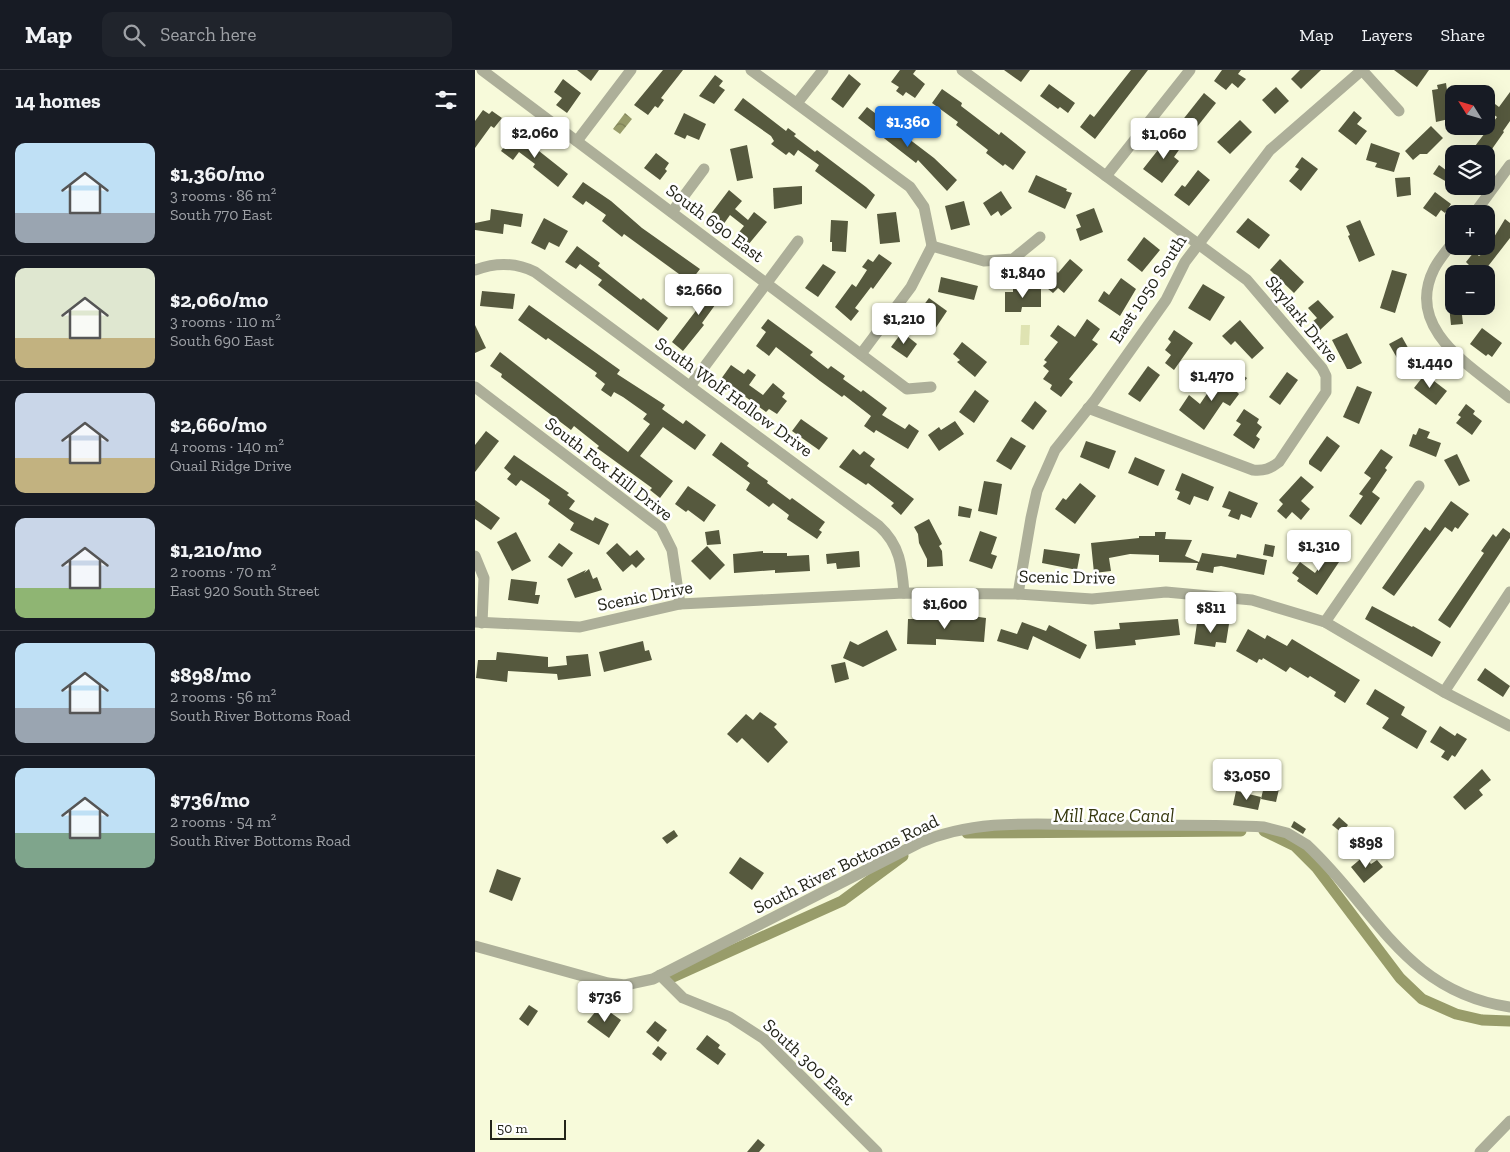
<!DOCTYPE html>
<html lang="en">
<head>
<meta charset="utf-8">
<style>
	:root { --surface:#171b24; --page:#20242c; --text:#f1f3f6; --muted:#9ea1a6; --line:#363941; --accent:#1a73e8 }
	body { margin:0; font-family:"Zilla Slab",serif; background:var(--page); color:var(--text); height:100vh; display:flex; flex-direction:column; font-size:19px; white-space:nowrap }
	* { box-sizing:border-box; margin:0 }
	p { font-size:16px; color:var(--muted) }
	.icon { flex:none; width:28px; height:28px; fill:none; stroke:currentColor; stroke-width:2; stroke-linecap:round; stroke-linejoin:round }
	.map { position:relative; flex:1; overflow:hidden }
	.details { display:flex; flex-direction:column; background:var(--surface); width:475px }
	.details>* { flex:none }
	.needle { width:32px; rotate:307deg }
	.fabs { position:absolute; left:970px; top:15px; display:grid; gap:10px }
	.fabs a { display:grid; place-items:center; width:50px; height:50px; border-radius:10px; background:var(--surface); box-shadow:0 5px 20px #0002; font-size:25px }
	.scale { position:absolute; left:15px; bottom:12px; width:76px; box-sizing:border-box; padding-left:5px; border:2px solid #232419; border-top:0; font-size:14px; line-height:18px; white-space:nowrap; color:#232419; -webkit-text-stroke:4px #fff; paint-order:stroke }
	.price { position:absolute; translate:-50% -42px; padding:0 11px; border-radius:5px; background:#fff; color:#222; font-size:16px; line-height:32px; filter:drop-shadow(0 1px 2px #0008) }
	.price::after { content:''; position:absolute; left:50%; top:30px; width:15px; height:11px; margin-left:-8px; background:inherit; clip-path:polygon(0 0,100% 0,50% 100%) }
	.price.active { background:var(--accent); color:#fff }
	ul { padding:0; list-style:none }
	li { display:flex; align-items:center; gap:15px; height:125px; padding:0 15px }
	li+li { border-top:1px solid var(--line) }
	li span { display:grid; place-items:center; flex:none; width:140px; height:100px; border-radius:10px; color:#555 }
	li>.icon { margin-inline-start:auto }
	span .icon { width:60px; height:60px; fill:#fffc; stroke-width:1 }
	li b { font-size:21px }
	h2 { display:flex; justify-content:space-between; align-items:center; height:60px; padding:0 15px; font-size:21px }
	header { display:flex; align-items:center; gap:30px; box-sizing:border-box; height:70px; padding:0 25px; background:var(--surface); border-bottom:1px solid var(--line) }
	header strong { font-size:24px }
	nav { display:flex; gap:28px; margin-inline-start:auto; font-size:18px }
	.search { width:350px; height:45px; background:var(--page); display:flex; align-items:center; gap:12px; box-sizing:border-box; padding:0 18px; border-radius:10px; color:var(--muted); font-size:19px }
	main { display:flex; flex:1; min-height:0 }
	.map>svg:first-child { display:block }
</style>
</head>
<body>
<header>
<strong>Map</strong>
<div class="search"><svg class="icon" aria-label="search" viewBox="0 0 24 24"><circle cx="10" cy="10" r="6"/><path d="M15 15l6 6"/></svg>Search here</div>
<nav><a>Map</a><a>Layers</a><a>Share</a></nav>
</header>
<main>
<section class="details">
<h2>14 homes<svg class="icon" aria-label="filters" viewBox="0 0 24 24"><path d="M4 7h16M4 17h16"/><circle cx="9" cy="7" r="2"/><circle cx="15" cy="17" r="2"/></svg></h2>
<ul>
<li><span style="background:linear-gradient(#bfe0f5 70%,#9aa5b1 0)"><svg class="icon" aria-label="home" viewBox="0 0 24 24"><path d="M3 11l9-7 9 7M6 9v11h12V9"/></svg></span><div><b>$1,360/mo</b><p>3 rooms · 86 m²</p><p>South 770 East</p></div></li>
<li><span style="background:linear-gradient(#dfe7d0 70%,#c2b280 0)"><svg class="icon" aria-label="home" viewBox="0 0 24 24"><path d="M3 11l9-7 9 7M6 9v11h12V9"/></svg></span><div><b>$2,060/mo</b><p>3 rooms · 110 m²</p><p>South 690 East</p></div></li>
<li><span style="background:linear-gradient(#c9d6e8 65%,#c2b280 0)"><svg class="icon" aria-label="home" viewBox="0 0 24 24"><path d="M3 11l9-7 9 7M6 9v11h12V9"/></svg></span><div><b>$2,660/mo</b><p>4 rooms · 140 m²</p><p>Quail Ridge Drive</p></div></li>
<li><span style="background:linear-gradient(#c9d6e8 70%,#8fb573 0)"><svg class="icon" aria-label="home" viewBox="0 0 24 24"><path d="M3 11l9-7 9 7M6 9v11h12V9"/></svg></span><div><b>$1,210/mo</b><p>2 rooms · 70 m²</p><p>East 920 South Street</p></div></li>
<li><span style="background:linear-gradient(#bfe0f5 65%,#9aa5b1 0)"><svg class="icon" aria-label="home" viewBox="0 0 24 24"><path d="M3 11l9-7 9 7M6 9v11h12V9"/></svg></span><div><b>$898/mo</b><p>2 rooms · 56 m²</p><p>South River Bottoms Road</p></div></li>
<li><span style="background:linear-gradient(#bfe0f5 65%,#7fa58c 0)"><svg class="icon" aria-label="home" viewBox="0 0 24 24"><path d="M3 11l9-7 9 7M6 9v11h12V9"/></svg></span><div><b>$736/mo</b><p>2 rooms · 54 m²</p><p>South River Bottoms Road</p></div></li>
</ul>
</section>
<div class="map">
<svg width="1035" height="1082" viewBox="0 0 1035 1082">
	<defs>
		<pattern id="water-waves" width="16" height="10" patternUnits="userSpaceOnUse" patternTransform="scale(1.25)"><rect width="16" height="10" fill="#989c6a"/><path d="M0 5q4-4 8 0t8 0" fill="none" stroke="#7c7f56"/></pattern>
	</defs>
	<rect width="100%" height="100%" fill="#f7fada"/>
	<polygon fill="#dfe3b2" points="546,255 555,255 554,275 545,275"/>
	<polygon fill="url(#water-waves)" points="150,43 157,49 145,64 138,59"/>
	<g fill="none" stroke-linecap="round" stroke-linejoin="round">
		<g stroke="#989c6a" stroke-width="11">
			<polyline points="789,761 820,776 841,797 925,908 947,929 981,944 1007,950 1035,951"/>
			<polyline points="492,763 766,761"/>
			<polyline points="198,907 367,831 428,786"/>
		</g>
	</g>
	<g fill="#56593e">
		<polygon points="102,0 124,0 116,11"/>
		<polygon points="188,0 208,0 186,28 189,30 183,38 180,36 173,45 159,35"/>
		<polygon points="425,0 441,0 438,4 450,14 440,28 431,22 428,26 421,21 424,17 416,12"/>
		<polygon points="529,0 555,0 546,12"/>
		<polygon points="656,0 673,0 620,69 605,57 615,44 619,47"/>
		<polygon points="747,0 766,0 763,4 771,9 763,18 757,13 751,20 739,11"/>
		<polygon points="825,0 846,0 826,19 816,9"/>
		<polygon points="919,0 954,0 942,17"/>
		<polygon points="374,4 386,14 368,38 356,29"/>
		<polygon points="240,5 248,11 244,16 250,20 239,34 224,26"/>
		<polygon points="88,9 106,23 92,43 81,35 87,28 79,22"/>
		<polygon points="971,13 973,27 978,27 979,37 976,38 978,48 961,52 957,20 963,19 962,15"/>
		<polygon points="574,14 600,33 593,43 585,37 583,39 565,26"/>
		<polygon points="801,17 814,31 800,44 787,30"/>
		<polygon points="467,19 487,33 486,36 524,65 526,62 551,82 538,100 530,94 528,96 511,83 513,80 481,55 483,52 457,33"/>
		<polygon points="1035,22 1035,51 1028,61 1029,62 1012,86 1011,84 994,84 1022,47 1015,42 1020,34 1024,37"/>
		<polygon points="729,23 741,33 718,62 706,52"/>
		<polygon points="268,28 311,61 313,58 321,64 319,66 340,82 342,80 391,117 400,125 391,139 340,101 344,95 323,80 319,86 314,82 311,85 296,74 299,71 296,66 259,40"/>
		<polygon points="392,37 459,88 482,110 472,121 443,90 441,93 383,48"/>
		<polygon points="8,40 14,44 17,41 27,48 19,58 16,56 0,78 0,51"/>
		<polygon points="879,41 887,48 882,54 892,61 881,75 863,61"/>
		<polygon points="209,43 231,54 224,70 212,65 210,69 199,64"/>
		<polygon points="765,50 777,62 755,84 742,72"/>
		<polygon points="956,56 968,68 952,84 945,84 938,90 930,81"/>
		<polygon points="40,62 93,104 83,117 58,97 60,94 44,82 38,90 26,81"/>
		<polygon points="694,66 706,77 699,87 704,91 687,113 668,99"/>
		<polygon points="896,73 925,83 919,102 900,97 902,93 891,90"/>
		<polygon points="272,75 278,108 262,111 255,79"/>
		<polygon points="181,83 194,93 190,99 192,101 185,110 169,98"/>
		<polygon points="827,87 843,99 826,121 814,111 824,99 820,97"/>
		<polygon points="964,95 979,106 979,116 958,104"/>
		<polygon points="723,100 735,110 714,136 699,125 707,115 710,117"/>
		<polygon points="561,105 592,119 591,121 597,123 590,139 553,122"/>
		<polygon points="935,107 936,125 922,127 920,108"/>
		<polygon points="108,112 136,131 167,158 225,199 215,212 149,164 147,167 127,151 131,145 111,131 108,135 97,127"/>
		<polygon points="327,116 327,134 299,139 298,118"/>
		<polygon points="254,120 267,131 260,139 273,150 279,142 292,152 273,175 261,166 269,156 255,145 248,155 235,145"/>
		<polygon points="526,121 537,138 526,146 523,141 516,146 508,133"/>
		<polygon points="960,122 976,134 970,143 966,140 961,147 948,138"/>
		<polygon points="489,131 495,155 476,160 470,136"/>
		<polygon points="619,138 628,162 605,171 601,159 606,157 601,145"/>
		<polygon points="16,139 48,144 46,157 29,154 28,164 0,160 0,153 15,150"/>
		<polygon points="421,142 425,172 405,174 402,144"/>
		<polygon points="69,148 93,161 84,177 74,172 70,180 56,173"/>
		<polygon points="773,148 795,165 784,179 761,162"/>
		<polygon points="1030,149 1035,153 1035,168 1007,204 991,204 996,197 991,192 999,182 1004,186 1010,182"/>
		<polygon points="356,150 373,151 371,182 357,181 357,172 355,172"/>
		<polygon points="885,150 900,185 884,192 873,166 875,165 871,156"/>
		<polygon points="669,167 685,180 667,202 652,190"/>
		<polygon points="102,176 125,193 123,196 166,230 168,228 193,248 183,261 123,215 127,210 105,194 101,199 90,192"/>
		<polygon points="404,184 417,193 398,219 396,217 380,238 384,241 376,251 360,237 377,214 381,217 392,200 387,197 393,189 398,192"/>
		<polygon points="595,189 608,200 589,223 583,218 578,223 567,214 581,201 583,203"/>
		<polygon points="805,189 829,212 819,223 795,200"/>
		<polygon points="348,194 361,202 343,227 330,218"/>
		<polygon points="917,200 932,204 920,243 905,238"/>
		<polygon points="466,207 503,216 499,230 463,222"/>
		<polygon points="646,208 661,219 645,246 623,231 629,221 634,225"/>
		<polygon points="238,211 251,220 227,253 229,255 208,281 197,272 223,238 221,236"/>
		<polygon points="728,214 750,227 735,251 713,238"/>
		<polygon points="538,217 566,217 566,237 547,237 546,242 530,242 530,222 538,222"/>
		<polygon points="7,221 40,224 38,239 5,236"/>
		<polygon points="454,228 472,241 458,262 439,248"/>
		<polygon points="843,230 859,247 845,260 837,252 842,248 833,238"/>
		<polygon points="54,235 145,300 142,304 190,335 187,339 208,354 211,350 231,365 220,380 188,357 165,386 198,411 185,428 175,420 177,418 122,378 124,376 99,356 96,360 26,307 27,304 15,296 25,282 153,382 175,354 168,349 172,344 148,327 139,322 136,327 126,320 130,314 120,306 122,303 73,268 71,270 43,250"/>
		<polygon points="974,236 994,236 995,244 987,245 988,254 976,255"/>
		<polygon points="293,249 338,282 335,285 353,299 356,296 370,306 368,309 386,322 388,320 412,338 407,345 430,359 434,354 444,361 433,379 401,360 399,363 389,356 396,346 369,325 367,327 345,311 301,277 294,286 281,276 291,262 286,258"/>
		<polygon points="612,249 625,259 617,270 623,274 594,309 598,312 586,327 575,319 577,315 568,309 574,301 568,296 572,292 569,290 583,272 575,266 583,255 600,267"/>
		<polygon points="765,250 789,278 777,289 760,271 756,275 747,266"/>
		<polygon points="0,255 11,278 0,283"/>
		<polygon points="1007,258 1027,273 1017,287 1013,284 1011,286 995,274"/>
		<polygon points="699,260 718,273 699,300 690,293 696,285 690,280 696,272 693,269"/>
		<polygon points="427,262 442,274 432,288 416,277"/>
		<polygon points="872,263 887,293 876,299 872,299 857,270"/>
		<polygon points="927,267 941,292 929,300 914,274"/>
		<polygon points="487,272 512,292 500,307 482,292 485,290 478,284"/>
		<polygon points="256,295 269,304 273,299 281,305 274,315 288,325 298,313 310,323 307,327 312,331 302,344 294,339 291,342 246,309"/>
		<polygon points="673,296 685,305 665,332 653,324"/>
		<polygon points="812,302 823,310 805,335 794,327"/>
		<polygon points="765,303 772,308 762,322 764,324 755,336 748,332 729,360 704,340 714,325 725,334 742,309 754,317"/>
		<polygon points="950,304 972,321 961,335 939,318"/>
		<polygon points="882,316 897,322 884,354 868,347"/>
		<polygon points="500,320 514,331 499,353 484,342"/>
		<polygon points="560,331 572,341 558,360 546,351"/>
		<polygon points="991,334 1000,341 998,344 1007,351 997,365 981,353 986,347 983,345"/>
		<polygon points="769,339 784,349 782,353 787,357 781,366 785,369 779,379 758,365 766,354 761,351"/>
		<polygon points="326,349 353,368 344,380 317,361"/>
		<polygon points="480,351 489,364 464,381 453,365 464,357 466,360"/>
		<polygon points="944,358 955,362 952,368 966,373 961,387 934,376 938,364 941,365"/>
		<polygon points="11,361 24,371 0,402 0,375"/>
		<polygon points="852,366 865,376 846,402 834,394 834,391"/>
		<polygon points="536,367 551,376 536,400 521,391"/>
		<polygon points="611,371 641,381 634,399 605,387"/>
		<polygon points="246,372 274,393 272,396 293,411 292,413 315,430 317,428 350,452 344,460 347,462 342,469 312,449 314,445 298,433 294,437 271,420 275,413 237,385"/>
		<polygon points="378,379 385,385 389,381 400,389 395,396 439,429 426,445 416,436 419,433 393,413 391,415 364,397"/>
		<polygon points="906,379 918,387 910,398 912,400 897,422 905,428 886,455 874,446 888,426 884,424 896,408 889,403"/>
		<polygon points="982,384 995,411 984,416 969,390"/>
		<polygon points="39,385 94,423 92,425 100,431 94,439 118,451 120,447 134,454 124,475 95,460 99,453 73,434 75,430 58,418 46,410 41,416 32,409 36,404 29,398"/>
		<polygon points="660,387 690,400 683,416 653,403"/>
		<polygon points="707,403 739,417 733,431 719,426 715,435 702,429 705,422 700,420"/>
		<polygon points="826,406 839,417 826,431 835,439 826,450 817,442 811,449 802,441 808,434 804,430"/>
		<polygon points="509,411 527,414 522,445 503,441"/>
		<polygon points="605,413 621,426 600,454 580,439 588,428 591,430"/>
		<polygon points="213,416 241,435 229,452 213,440 211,442 200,434"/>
		<polygon points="754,421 783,433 776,448 766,444 764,450 753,446 756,440 747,437"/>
		<polygon points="0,430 25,448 16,460 0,449"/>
		<polygon points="976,431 994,444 983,459 980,457 977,462 970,457 919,526 907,518 950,457 955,461"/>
		<polygon points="484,436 497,439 495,448 483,446"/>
		<polygon points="454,449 467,474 464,476 467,481 468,496 452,497 452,489 444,473 443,464 439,457"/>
		<polygon points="1028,458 1035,463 1035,468 975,558 963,550 1009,483 1006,481 1018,464 1021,467"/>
		<polygon points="244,460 246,474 232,475 230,462"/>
		<polygon points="505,461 522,467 516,484 522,486 517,499 494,491"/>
		<polygon points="41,462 56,491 37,501 22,472"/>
		<polygon points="680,462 691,462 690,469 717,470 710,486 724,492 727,483 761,488 762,484 792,490 789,505 746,496 739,497 738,503 721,500 723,493 684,492 684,485 655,484 634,488 636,501 619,503 616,473 664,468 664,466 680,466"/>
		<polygon points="84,473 98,483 87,497 73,487"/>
		<polygon points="142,473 155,486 162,480 170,489 161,498 157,494 148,502 131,483"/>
		<polygon points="790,474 800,476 798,487 788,485"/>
		<polygon points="232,476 250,495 235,510 216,491"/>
		<polygon points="859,476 870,483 842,525 822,511 824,508 817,503 825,492 840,503"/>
		<polygon points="569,479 605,484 602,500 567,493"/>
		<polygon points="288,481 288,483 312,483 312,486 334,485 335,501 300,503 300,500 259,503 258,484"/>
		<polygon points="384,481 385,497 362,499 361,493 352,494 351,484"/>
		<polygon points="114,499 118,509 122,507 127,520 100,528 92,509 111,500 109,503"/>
		<polygon points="36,509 62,512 60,525 65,525 63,534 33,530"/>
		<polygon points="897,536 937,557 938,556 966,572 957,587 890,549"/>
		<polygon points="448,546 496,550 497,546 511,548 509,572 461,569 461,575 432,574 433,549 448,549"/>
		<polygon points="703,549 705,565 660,570 661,575 621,579 619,561 645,559 644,553"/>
		<polygon points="547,552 571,561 574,555 612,575 605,589 558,566 553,580 522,571 526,559 542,564"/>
		<polygon points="739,552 754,554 751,573 741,572 740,577 719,574 722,553 738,555"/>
		<polygon points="773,559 790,569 792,565 812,576 817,569 885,610 870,633 859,626 861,622 835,606 833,608 815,597 811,602 788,588 787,590 784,589 782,593 761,581"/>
		<polygon points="412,560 422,580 388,597 368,588 375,571 383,575"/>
		<polygon points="168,571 170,581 174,580 177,590 129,602 124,582"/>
		<polygon points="22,582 73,587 73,597 92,595 91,586 113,584 116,606 83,610 82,604 33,601 32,612 1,608 3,590 21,590"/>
		<polygon points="370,592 374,609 360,613 356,595"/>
		<polygon points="1010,598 1035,616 1028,627 1002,610"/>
		<polygon points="900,619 930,637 926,645 952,661 942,679 907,658 914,648 891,634"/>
		<polygon points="285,642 302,654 299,657 313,672 293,693 267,668 262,673 252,664 271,644 278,650"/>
		<polygon points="965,656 980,666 982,663 992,669 980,687 977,685 973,691 966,687 970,681 955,672"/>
		<polygon points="1007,699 1016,710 1004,720 1008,725 990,740 978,727"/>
		<polygon points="789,716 804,719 801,732 786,729"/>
		<polygon points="761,721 786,727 783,740 758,735"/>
		<polygon points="864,747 873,755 867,763 857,755"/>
		<polygon points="819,751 831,759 828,764 816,757"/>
		<polygon points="199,760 203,766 192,774 187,768"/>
		<polygon points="889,786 896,794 902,790 908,797 889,813 876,797"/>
		<polygon points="265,787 289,803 277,820 254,803"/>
		<polygon points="22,799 46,808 37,831 14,822"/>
		<polygon points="54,935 63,941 53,956 44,949"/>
		<polygon points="132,940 146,950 134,968 112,952 121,941 127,946"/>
		<polygon points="180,951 192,960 183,972 171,962"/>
		<polygon points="232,965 245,975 243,978 251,984 243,995 221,979"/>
		<polygon points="183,976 192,983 186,991 177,984"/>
		<polygon points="283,1069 290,1075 284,1082 272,1082"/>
	</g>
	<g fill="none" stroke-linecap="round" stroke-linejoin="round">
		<g stroke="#adaf99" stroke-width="11">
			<polyline points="7,0 432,319 456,317"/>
			<polyline points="276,0 435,117 449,137 457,176"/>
			<path d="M487,0l285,210 75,88 4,8v16l-47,70c-9,7 -15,9 -26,8l-165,-62"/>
			<polyline points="887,0 924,41"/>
			<polyline points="322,33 348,0"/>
			<polyline points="102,71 156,0"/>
			<polyline points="631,106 715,0"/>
			<polyline points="197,142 229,99"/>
			<polyline points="999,144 1035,95"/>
			<path d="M979,171c-7,9 -15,18 -20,28 -30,60 37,97 76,129"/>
			<polyline points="457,176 509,191 538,189 565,167"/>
			<path d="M0,200c21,-8 40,-8 60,2l344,254c21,19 23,40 25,67"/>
			<polyline points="386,284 436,217 457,176"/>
			<polyline points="215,316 323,171"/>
			<polyline points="0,317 186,458 197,480 205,534"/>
			<polyline points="0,486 9,508 7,553"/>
			<polyline points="543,524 556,448 562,421 580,380 620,330 691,230 710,192 795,80 887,0"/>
			<polyline points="0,552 105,557 205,534 429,523 543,524 617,529 691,522 777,530 850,552 969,622 1035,656"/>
			<polyline points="850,552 944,416"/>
			<polyline points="969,622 1035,522"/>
			<path d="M0,876l133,37 17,2 28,-6 266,-136c60,-26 125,-18 189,-18 52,1 104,-1 156,2l23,6 20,12c69,64 98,147 203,162"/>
			<polyline points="185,905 208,928 255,947 289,969 402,1082"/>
			<polyline points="1005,1082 1035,1051"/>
		</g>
	</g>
	<g text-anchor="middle" stroke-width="5" stroke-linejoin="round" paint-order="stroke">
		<g font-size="18" fill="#232419" stroke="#fff">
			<text transform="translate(240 153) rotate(37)" y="6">South 690 East</text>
			<text transform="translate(673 219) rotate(-57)" y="6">East 1050 South</text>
			<text transform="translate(827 249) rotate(51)" y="6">Skylark Drive</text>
			<text transform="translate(259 327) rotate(36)" y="6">South Wolf Hollow Drive</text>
			<text transform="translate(134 399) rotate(38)" y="6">South Fox Hill Drive</text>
			<text transform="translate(592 507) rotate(1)" y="6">Scenic Drive</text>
			<text transform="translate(170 526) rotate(-11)" y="6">Scenic Drive</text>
			<text transform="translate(371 794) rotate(-26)" y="6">South River Bottoms Road</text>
			<text transform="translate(334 992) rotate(43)" y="6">South 300 East</text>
		</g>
		<g font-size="19" font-style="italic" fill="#36380f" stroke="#fff">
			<text x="639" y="752">Mill Race Canal</text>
		</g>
	</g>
</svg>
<div class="fabs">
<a><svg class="needle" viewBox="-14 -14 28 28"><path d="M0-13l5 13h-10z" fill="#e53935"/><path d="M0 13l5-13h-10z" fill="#9ea1a6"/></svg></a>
<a><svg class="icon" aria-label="layers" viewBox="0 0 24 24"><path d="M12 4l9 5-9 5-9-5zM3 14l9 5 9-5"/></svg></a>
<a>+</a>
<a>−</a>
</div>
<div class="scale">50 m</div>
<b class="price active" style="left:433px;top:78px">$1,360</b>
<b class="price" style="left:60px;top:89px">$2,060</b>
<b class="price" style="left:689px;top:90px">$1,060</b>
<b class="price" style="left:548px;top:229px">$1,840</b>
<b class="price" style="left:224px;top:246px">$2,660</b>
<b class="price" style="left:429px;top:275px">$1,210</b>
<b class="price" style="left:955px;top:319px">$1,440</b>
<b class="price" style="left:737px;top:332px">$1,470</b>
<b class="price" style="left:844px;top:502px">$1,310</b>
<b class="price" style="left:470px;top:560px">$1,600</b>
<b class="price" style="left:736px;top:564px">$811</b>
<b class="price" style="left:772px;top:731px">$3,050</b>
<b class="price" style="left:891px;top:799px">$898</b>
<b class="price" style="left:130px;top:953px">$736</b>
</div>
</main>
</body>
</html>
